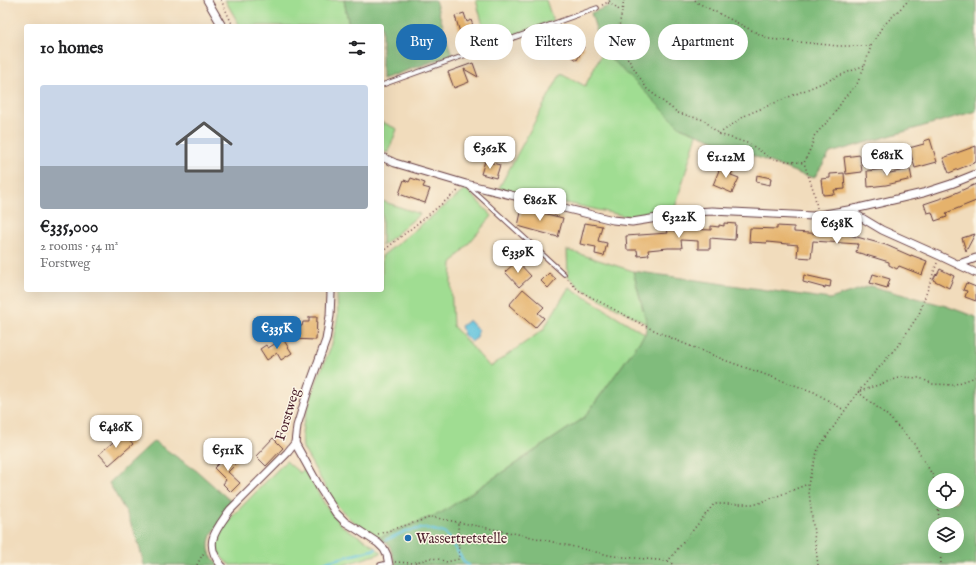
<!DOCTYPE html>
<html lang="en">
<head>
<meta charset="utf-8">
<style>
	:root { --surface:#fff; --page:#f6f6f6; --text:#202124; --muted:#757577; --accent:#1f6fb2 }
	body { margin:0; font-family:"IM FELL English",serif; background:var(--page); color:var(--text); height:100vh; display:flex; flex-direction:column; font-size:15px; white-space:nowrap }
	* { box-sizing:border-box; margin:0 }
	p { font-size:13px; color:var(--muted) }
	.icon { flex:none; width:22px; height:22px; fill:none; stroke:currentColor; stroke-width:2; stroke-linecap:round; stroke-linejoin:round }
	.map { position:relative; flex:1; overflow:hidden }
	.side { position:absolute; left:24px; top:24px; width:360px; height:268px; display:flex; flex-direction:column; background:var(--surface); border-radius:4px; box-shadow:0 4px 16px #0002 }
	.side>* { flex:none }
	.top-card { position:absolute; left:396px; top:24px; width:380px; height:36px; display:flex; gap:8px }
	.controls { position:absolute; left:928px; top:473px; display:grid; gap:8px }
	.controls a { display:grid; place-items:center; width:36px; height:36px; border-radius:50%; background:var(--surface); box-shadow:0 4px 16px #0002; font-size:20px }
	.price { position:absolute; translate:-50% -34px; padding:0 9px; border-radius:8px; background:#fff; color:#222; font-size:13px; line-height:26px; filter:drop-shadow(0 1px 2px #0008) }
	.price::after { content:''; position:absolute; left:50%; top:24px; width:12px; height:9px; margin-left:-6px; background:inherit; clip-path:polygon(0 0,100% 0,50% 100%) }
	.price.selected { background:var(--accent); color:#fff }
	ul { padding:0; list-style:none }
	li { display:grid; align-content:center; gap:8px; height:212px; padding:0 16px }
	li span { display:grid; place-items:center; height:124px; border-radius:4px; color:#555 }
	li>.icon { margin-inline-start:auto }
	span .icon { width:72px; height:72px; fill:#fffc; stroke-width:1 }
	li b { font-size:17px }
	h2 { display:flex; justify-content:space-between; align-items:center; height:48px; padding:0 16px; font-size:17px }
	.tag { padding:0 14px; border-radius:18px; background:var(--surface); box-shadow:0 4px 16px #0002; font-size:14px; line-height:36px }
	.tag.selected { background:var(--accent); color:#fff }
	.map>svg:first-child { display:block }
</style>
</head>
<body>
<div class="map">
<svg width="976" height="565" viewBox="0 0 976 565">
	<rect width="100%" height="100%" fill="#fcf5e5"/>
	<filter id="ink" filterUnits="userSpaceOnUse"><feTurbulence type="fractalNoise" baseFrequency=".025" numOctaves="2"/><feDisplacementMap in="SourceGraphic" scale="8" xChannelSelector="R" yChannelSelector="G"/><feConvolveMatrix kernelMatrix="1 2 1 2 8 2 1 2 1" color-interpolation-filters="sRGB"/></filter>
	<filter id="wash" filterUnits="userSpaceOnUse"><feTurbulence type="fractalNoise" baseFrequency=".012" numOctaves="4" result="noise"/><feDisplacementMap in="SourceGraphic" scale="16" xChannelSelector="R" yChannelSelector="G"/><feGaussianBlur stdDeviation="0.9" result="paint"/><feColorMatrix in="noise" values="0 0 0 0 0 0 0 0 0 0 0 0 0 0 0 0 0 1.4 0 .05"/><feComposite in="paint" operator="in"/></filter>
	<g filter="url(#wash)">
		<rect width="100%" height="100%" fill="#f1dcbc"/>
		<g fill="#a0dd92" stroke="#757e5e">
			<polygon points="225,0 344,0 349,26 240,26"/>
			<polygon points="476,0 546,0 553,21 488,44"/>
			<polygon points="603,52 616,63 680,127 697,134 674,211 636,216 625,216 499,188 561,73 585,86"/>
			<polygon points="382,122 397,129 388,153 382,151"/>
			<polygon points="466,189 492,216 452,263 451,282 453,326 490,367 543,330 569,287 645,334 584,418 441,513 378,538 350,519 334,502 303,448 302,435 303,425 314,388 332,344 338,316 337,292 339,290 382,290 382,256"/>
			<polygon points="382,201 420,214 382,246"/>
			<polygon points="567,250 633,271 647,324 580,288 568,276"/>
			<polygon points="286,461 300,473 304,469 326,506 342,526 367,541 382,553 344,565 230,565 223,559 218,552 216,546 216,538 225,524"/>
		</g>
		<g fill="#80bc7c" stroke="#656e54" fill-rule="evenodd">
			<polygon points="344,0 435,0 452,55 382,79 382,26 349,26"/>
			<polygon points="609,0 976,0 976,111 830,153 814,178 800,174 680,127 616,63 603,52 591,13 609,6"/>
			<path d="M633,271l197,28 40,-13 76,20 30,11v248h-580l-7,-21 -11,-6 63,-25 143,-95 61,-84 2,-10zM935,480h22v22h-22zM935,524h22v22h-22z"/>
			<polygon points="154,441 158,444 197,471 234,504 211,535 209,542 209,549 211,556 219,565 144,565 139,545 127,514 109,483"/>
		</g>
		<polygon fill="#5fc2dd" stroke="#547084" points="469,320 478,330 477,338 471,342 464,335 461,326"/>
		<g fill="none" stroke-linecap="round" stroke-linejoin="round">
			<g stroke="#5fc2dd" stroke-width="2.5">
				<polyline points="386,540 406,531 425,528 445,533 465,563 469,565"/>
				<polyline points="314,565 376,549"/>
			</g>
		</g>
		<g id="blocks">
			<g fill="#e5b26c">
				<polygon points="464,13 467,22 471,20 476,34 462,39 455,16"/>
				<polygon points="561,31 575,39 574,41 584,47 577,60 571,56 573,52 554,42"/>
				<polygon points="473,63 478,77 464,69 469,82 454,88 448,72"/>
				<polygon points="930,139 937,162 915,168 909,148 924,144 924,141"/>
				<polygon points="976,146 976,162 949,173 943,158"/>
				<polygon points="860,155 862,172 846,174 844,157"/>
				<polygon points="485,161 500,165 496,178 481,174"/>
				<polygon points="722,163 734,168 731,175 739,178 732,193 713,185"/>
				<polygon points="884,169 885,174 910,169 912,179 886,185 868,187 867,171"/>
				<polygon points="844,173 845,189 834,190 835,194 823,195 821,179 830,178 830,174"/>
				<polygon points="757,175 771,178 770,185 756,182"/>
				<polygon points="411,178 425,183 423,187 430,189 425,203 399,194 404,180 409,182"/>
				<polygon points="976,184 976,201 946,213 947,217 935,221 932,212 927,213 924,204 951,195"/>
				<polygon points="522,208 563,218 558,237 518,226"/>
				<polygon points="585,223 602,226 598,241 607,243 604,256 595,254 596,247 580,244"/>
				<polygon points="724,223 736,224 735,240 710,238 710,249 698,249 698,241 681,240 682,248 668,248 648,250 649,255 638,256 637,250 627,250 626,236 668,233 667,230 674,230 674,231 690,230 690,229 711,230 711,226 719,227 719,225 724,226"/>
				<polygon points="777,226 794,227 794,232 823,234 823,228 846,230 846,234 886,245 911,256 911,255 927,261 922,275 899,266 897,269 889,265 889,262 856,252 858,244 813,241 811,258 797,257 798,245 767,242 767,243 749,242 750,228 777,229"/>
				<polygon points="975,234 966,251 962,238"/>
				<polygon points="517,261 531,276 519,287 505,272"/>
				<polygon points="940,269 954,276 949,288 933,280 936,274 937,275"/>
				<polygon points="549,273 556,279 548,288 541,281"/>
				<polygon points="873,274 890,279 887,288 870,283"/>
				<polygon points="804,275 831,281 830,287 825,286 825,288 803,282"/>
				<polygon points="966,283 976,287 976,301 965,297 967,291 963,290"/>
				<polygon points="523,289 544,307 538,313 544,318 535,328 509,305"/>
				<polygon points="309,317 317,317 316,340 290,339 290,326 302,326 303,322 309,322"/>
				<polygon points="283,339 292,353 281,360 277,353 267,360 260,349 266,345 268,348"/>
				<polygon points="124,433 133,444 109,465 99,454"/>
				<polygon points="273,438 283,448 266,466 256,456"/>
				<polygon points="228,454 237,463 228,472 240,483 231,492 223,484 226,480 214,468"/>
			</g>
		</g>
	</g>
	<g filter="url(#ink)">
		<use href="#blocks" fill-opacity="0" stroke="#633b41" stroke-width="1"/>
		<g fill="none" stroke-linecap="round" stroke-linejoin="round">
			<g stroke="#633b41" stroke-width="5.5">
				<g id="lane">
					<polyline points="382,85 597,8"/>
					<polyline points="469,187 564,274"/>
					<polyline points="380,565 389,563"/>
				</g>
			</g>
			<g stroke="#633b41" stroke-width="9">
				<g id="street">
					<polyline points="207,0 222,26"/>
					<polyline points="382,157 395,163 466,184 613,220 632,222 695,212 712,211 813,216 854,209 923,193 951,184 976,174"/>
					<polyline points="854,209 857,215 882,230 940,256 976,273"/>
					<polyline points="959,264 976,258"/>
					<polyline points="295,443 320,488 336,513 345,522 355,528 378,543 384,549 387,555 389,565"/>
					<path d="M221,565c-18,-22 -5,-35 9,-55l57,-57 8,-10 2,-17 12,-39 17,-47 4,-24 1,-23 -1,-3"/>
				</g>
			</g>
			<g stroke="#633b41" stroke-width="1.5" stroke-dasharray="1 3" stroke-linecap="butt">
				<polyline points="221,0 233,26"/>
				<polyline points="624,0 619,27 623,51 647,89 678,113 704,120 719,134 750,144 772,159 804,163"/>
				<polyline points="695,0 698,3 769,39 839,46 871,46"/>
				<polyline points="608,3 614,5 622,13"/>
				<polyline points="602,5 612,0"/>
				<polyline points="719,134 746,115 865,65"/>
				<polyline points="817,208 814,192 804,163 812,145 814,136 832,117 845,97 857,84 865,65 871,46 882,27 909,0"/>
				<polyline points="382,252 459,190"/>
				<polyline points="568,279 578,290 645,326 678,341 727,361 814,392 844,410"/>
				<polyline points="860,391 902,377 920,378 933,384 953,385 976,377"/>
				<polyline points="858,392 888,416 915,445 933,476 935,484"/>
				<polyline points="938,502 939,524"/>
				<polyline points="378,534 432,517 523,535 613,556 668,561 714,504 757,504 808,484"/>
				<polyline points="940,546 941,565"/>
				<polyline points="668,561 674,565"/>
				<polyline points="395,562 412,563 431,558 438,559 447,562 459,559 458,523"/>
				<polyline points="197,565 200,559 205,551"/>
				<polyline points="818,565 815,542 808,484 818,449 858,392 900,343 919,314 937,263"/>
			</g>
			<use href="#lane" stroke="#fff" stroke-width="3.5"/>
			<use href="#street" stroke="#fff" stroke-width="7"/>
		</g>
	</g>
	<circle fill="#1f6fb2" stroke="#fcf5e5" stroke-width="1.5" cx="408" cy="538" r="4"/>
	<g text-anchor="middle" stroke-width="3" stroke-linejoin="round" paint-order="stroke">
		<g font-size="14" fill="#4a1f2b" stroke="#fcf5e5">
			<text transform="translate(287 414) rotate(-73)" y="5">Forstweg</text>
		</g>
		<g font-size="14" fill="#4a1f2b" stroke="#fcf5e5" text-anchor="start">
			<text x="416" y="543">Wassertretstelle</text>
		</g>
	</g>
</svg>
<div class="controls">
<a><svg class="icon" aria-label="locate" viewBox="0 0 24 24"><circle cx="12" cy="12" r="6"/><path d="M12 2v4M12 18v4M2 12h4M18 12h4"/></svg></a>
<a><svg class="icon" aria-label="layers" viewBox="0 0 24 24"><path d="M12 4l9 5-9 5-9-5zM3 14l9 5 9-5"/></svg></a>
</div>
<b class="price" style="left:490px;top:170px">€362K</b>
<b class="price" style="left:887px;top:177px">€681K</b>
<b class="price" style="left:726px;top:179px">€1.12M</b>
<b class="price" style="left:540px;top:222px">€862K</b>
<b class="price" style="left:679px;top:239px">€322K</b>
<b class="price" style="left:837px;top:245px">€638K</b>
<b class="price" style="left:518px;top:274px">€339K</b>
<b class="price selected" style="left:277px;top:350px">€335K</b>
<b class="price" style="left:116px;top:449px">€486K</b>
<b class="price" style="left:228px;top:472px">€511K</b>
<div class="top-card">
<a class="tag selected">Buy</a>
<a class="tag">Rent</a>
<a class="tag">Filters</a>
<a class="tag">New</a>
<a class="tag">Apartment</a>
</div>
<section class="side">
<h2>10 homes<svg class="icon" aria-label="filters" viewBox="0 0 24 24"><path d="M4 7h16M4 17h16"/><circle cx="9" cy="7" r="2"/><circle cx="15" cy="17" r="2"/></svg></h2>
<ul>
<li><span style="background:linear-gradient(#c9d6e8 65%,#9aa5b1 0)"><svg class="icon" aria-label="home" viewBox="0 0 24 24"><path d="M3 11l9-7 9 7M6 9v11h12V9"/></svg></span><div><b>€335,000</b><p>2 rooms · 54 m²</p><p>Forstweg</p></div></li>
</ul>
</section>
</div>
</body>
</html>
